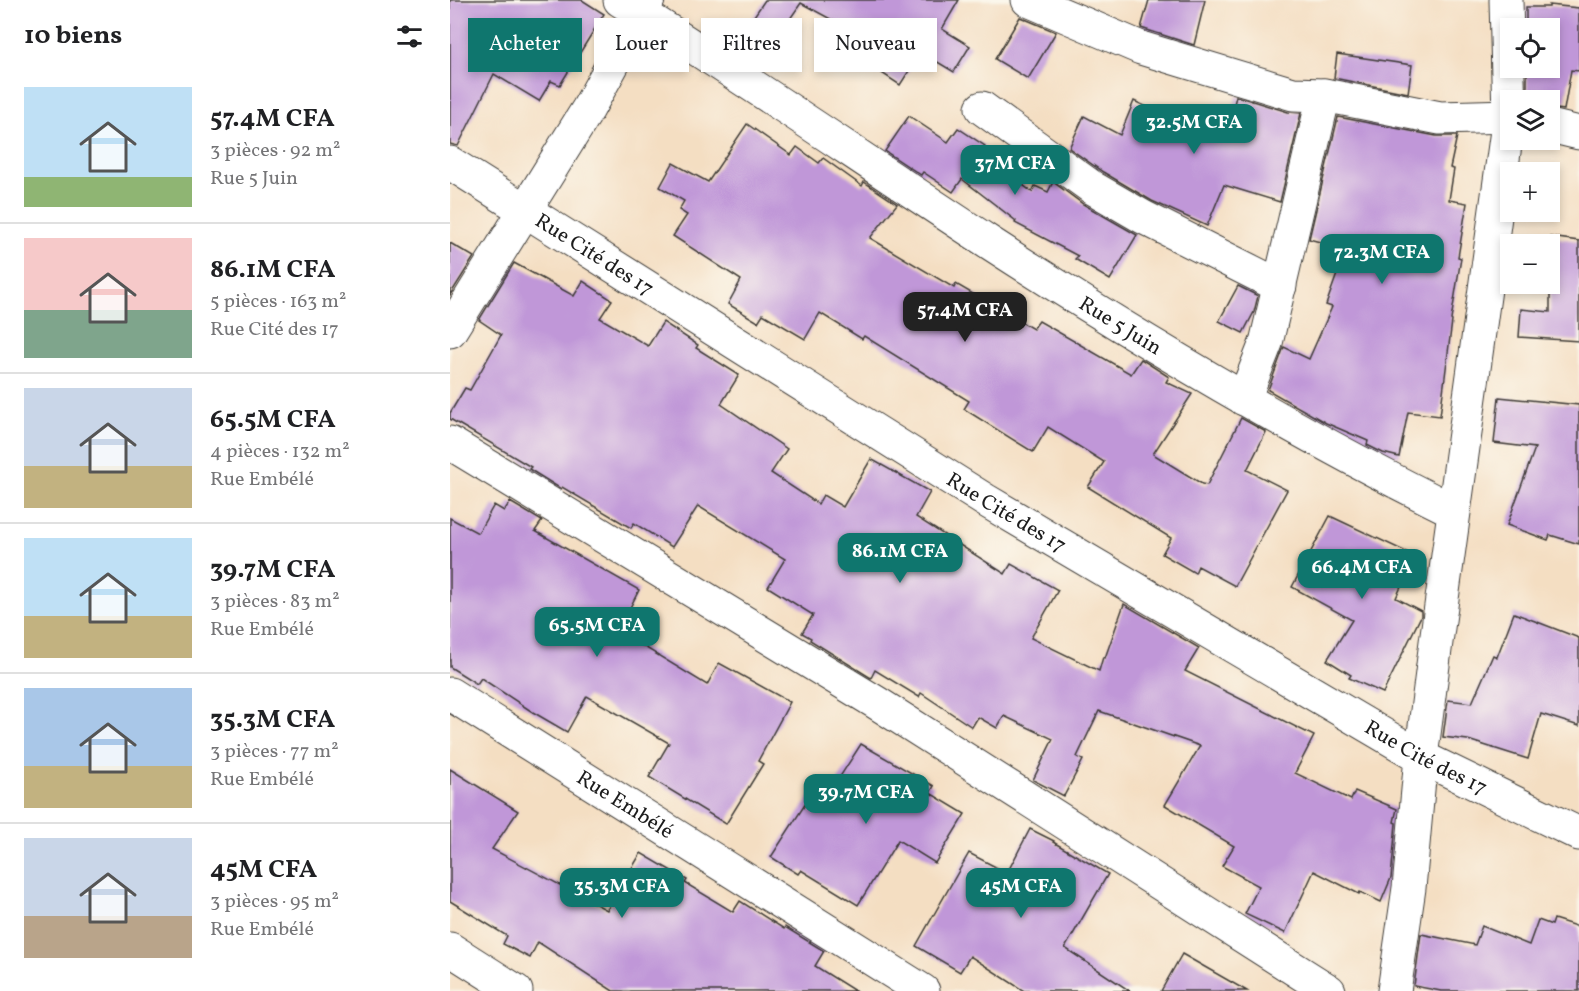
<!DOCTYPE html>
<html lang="fr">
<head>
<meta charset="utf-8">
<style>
	:root { --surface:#fff; --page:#f2f2f2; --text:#202124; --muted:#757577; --line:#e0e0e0; --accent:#0f766e }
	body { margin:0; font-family:Vollkorn,serif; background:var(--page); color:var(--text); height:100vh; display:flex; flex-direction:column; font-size:22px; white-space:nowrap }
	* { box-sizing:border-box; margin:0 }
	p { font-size:20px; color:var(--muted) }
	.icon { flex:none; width:33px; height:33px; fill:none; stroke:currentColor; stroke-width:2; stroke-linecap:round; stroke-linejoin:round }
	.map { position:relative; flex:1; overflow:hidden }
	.sheet { display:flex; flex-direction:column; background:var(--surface); width:450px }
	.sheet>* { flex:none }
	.hud { position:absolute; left:18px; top:18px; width:570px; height:54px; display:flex; gap:12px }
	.controls { position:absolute; left:1050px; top:18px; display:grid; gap:12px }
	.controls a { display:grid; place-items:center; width:60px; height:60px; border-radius:0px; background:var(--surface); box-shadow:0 3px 9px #0003; font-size:30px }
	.price { position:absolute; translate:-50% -51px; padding:0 14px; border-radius:12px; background:var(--accent); color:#fff; font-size:20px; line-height:39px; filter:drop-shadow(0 2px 3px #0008) }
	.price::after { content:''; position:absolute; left:50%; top:36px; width:18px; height:14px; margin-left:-9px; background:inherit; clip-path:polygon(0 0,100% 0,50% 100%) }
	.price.on { background:#222; color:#fff }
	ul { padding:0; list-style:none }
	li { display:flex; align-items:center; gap:18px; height:150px; padding:0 24px }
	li+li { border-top:2px solid var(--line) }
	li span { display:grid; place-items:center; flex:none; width:168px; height:120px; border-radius:0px; color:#555 }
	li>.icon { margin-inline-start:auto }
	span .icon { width:72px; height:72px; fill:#fffc; stroke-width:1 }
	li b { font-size:26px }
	h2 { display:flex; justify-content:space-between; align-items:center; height:72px; padding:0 24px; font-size:26px }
	.chip { padding:0 21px; border-radius:0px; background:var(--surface); box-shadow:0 3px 9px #0003; font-size:21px; line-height:54px }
	.chip.on { background:var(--accent); color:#fff }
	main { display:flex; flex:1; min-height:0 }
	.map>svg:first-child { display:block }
</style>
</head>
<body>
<main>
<section class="sheet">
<h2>10 biens<svg class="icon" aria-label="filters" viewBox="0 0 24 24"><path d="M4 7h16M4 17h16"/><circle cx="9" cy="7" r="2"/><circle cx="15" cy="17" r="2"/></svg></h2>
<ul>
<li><span style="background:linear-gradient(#bfe0f5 75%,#8fb573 0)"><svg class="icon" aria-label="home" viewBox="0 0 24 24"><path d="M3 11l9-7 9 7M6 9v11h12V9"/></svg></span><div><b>57.4M CFA</b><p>3 pièces · 92 m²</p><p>Rue 5 Juin</p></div></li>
<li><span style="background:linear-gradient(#f6c9c9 60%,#7fa58c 0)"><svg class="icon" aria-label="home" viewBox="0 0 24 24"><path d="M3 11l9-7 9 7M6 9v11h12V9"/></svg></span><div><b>86.1M CFA</b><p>5 pièces · 163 m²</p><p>Rue Cité des 17</p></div></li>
<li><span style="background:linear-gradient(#c9d6e8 65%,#c2b280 0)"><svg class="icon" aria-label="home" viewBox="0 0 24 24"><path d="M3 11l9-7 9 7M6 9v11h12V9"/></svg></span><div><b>65.5M CFA</b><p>4 pièces · 132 m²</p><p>Rue Embélé</p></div></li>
<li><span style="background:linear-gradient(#bfe0f5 65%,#c2b280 0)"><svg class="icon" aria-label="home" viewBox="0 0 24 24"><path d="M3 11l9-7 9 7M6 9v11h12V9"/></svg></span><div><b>39.7M CFA</b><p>3 pièces · 83 m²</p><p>Rue Embélé</p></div></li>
<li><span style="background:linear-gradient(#a9c7e8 65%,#c2b280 0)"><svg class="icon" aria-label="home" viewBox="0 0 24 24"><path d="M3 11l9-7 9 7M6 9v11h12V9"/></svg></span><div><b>35.3M CFA</b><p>3 pièces · 77 m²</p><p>Rue Embélé</p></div></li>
<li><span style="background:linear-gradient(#c9d6e8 65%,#b9a48a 0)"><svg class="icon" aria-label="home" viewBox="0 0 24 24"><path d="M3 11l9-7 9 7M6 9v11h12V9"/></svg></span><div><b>45M CFA</b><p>3 pièces · 95 m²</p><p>Rue Embélé</p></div></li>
</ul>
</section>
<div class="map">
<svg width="1129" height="991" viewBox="0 0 1129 991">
	<rect width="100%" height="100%" fill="#fbf7ec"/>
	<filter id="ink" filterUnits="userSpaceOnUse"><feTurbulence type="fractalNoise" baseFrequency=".0167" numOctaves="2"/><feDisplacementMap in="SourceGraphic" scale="12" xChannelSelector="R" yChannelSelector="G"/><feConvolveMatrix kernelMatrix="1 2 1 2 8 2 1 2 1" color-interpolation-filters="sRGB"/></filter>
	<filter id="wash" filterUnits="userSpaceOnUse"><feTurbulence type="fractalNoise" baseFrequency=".008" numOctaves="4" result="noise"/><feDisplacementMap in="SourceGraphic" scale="24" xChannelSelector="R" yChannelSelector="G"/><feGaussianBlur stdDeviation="1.35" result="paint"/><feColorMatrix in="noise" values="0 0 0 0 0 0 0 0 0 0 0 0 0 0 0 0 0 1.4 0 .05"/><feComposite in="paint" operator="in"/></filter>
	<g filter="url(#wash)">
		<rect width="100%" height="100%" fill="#f4dec2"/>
		<g id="blocks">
			<g fill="#c097d8">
				<polygon points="0,0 132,0 154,14 110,85 101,81 89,101 44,74 8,146 0,144"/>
				<polygon points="315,0 509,0 492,29 520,46 504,72 471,52 450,85 412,60 423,42 351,3 326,39 300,22"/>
				<polygon points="699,0 755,0 744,45 691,28"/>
				<polygon points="1099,5 1129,8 1129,71 1121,70 1114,110 1100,108 1100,100 1077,100 1077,68 1100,68 1100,28 1076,28 1076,7 1099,7"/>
				<polygon points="570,17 606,32 578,79 545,59"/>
				<polygon points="887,54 962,65 958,93 884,78"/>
				<polygon points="786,96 838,112 851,113 830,202 774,185 757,226 702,201 653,172 619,148 634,116 670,135 684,101 752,132 759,113 780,121"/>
				<polygon points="459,116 498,142 508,128 535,146 530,152 582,192 585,186 598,192 603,182 633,204 687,235 660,280 625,259 628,256 565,223 566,221 512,179 503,192 473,172 471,175 435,151"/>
				<polygon points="888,117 986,136 1007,136 1000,168 1004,169 999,200 1017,203 1008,257 1011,258 1001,320 1002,321 990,416 958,412 949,457 933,453 917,445 918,441 876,423 818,390 834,347 859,359 882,307 876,305 896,249 859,239"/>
				<polygon points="297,124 341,155 347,147 369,163 373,158 412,186 414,182 447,204 420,238 504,288 506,284 583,329 589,321 681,374 691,359 719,377 716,382 742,394 703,454 752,484 757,485 791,418 816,432 797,470 837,490 785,586 748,566 745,573 712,554 721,538 638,487 654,462 598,427 583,452 514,409 519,401 414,336 412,339 370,313 355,339 313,314 308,322 278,304 291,280 223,236 237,215 229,210 234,201 210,187 223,163 258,182"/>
				<polygon points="1100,237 1129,241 1129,341 1069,337 1071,309 1100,312"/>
				<polygon points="0,243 24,257 0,295"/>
				<polygon points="64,263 124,296 133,281 162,300 150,318 198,346 213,322 248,345 246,348 289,375 271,404 337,449 321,473 368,504 373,495 393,507 421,459 480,492 466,517 555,574 561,564 608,590 581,638 649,671 653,657 655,658 674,604 749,648 735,671 864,736 845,773 901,800 905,791 947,809 944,822 946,823 941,878 931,902 910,892 909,894 864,871 835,933 795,914 809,886 772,866 784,846 715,805 750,746 649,711 627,757 633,760 614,796 583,780 603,739 554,716 547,728 528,717 522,727 471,693 469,697 425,670 421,678 360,640 361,638 352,633 363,615 318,587 335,559 248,506 222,547 184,523 181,528 112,487 111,489 79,469 81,467 0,419 0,413 15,388 20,390 51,335 29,320"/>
				<polygon points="788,286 808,296 804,312 793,333 769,321"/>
				<polygon points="1049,397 1129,405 1129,544 1100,535 1098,540 1057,525 1085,448 1044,443"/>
				<polygon points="60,502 92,521 85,531 189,590 168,631 257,685 269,663 340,702 308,761 313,764 276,824 199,777 219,743 137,696 117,732 81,711 31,678 27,684 0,667 0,518 28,533 44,505 54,511"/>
				<polygon points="880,516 965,556 946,598 971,611 971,616 933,693 899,678 901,675 877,660 902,620 842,587"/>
				<polygon points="1064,613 1129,638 1129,726 1091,714 1078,759 1018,740 993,737 998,700 1022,703 1043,655 1047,657"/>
				<polygon points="411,744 484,786 480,793 515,814 485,863 448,840 408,905 351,870 348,874 321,857 365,789 377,797"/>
				<polygon points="0,769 68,811 42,849 157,910 191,853 237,880 235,883 283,912 290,901 334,929 335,927 374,951 365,966 405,991 163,991 88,942 80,958 53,944 57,936 0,901"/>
				<polygon points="580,829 604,841 603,842 658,874 615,948 680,991 574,991 520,956 510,972 466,946 519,853 557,873"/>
				<polygon points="1104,919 1129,927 1129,991 991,991 964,986 971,934 1025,945 1032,926 1079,945 1088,920 1102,925"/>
				<polygon points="732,954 797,991 711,991"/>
			</g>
		</g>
	</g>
	<g filter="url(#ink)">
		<use href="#blocks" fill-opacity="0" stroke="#3c3935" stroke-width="1.5"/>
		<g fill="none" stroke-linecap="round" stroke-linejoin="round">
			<g stroke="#3c3935" stroke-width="35">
				<g id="minor">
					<path id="s1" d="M170,0c125,78 246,162 370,243 150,97 304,189 464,268"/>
					<polyline points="578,0 691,48 843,94 874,95 990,118 1060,116"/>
					<polyline points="532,108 643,188 693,217 830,286"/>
					<polyline points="1100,126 1129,133"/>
					<path id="s2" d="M0,163l535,337 436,257 158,77"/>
					<polyline points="0,331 138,109 198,0"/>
					<polyline points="794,399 816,343 874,95"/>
					<polyline points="0,443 427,703 879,991"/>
					<path id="s3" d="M0,694l473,297"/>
					<polyline points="0,949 66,991"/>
					<polyline points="944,991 959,888 971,757 986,642 1059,116 1056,0"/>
				</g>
			</g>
			<use href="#minor" stroke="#fff" stroke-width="33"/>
		</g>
	</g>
	<g text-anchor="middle" stroke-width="4.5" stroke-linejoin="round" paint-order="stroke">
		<g font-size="21" fill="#1c1c1c" stroke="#fbf7ec">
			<text dy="7" stroke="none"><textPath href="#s2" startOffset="171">Rue Cité des 17</textPath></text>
			<text dy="7" stroke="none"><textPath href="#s1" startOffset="597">Rue 5 Juin</textPath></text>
			<text dy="7" stroke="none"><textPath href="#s2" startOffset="657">Rue Cité des 17</textPath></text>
			<text dy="7" stroke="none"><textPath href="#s2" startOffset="1143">Rue Cité des 17</textPath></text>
			<text dy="7" stroke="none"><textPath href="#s3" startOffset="207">Rue Embélé</textPath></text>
		</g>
	</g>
</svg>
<div class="controls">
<a><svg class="icon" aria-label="locate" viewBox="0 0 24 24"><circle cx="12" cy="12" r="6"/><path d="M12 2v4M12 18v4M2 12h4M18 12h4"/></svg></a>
<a><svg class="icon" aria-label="layers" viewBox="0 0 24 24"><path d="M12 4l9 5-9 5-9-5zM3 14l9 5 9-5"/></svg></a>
<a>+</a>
<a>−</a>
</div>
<b class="price" style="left:744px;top:155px">32.5M CFA</b>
<b class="price" style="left:565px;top:196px">37M CFA</b>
<b class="price" style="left:932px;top:285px">72.3M CFA</b>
<b class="price on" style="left:515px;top:343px">57.4M CFA</b>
<b class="price" style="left:450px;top:584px">86.1M CFA</b>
<b class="price" style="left:912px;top:600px">66.4M CFA</b>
<b class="price" style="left:147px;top:658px">65.5M CFA</b>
<b class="price" style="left:416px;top:825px">39.7M CFA</b>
<b class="price" style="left:172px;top:919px">35.3M CFA</b>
<b class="price" style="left:571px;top:919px">45M CFA</b>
<div class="hud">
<a class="chip on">Acheter</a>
<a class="chip">Louer</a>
<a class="chip">Filtres</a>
<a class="chip">Nouveau</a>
</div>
</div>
</main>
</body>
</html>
